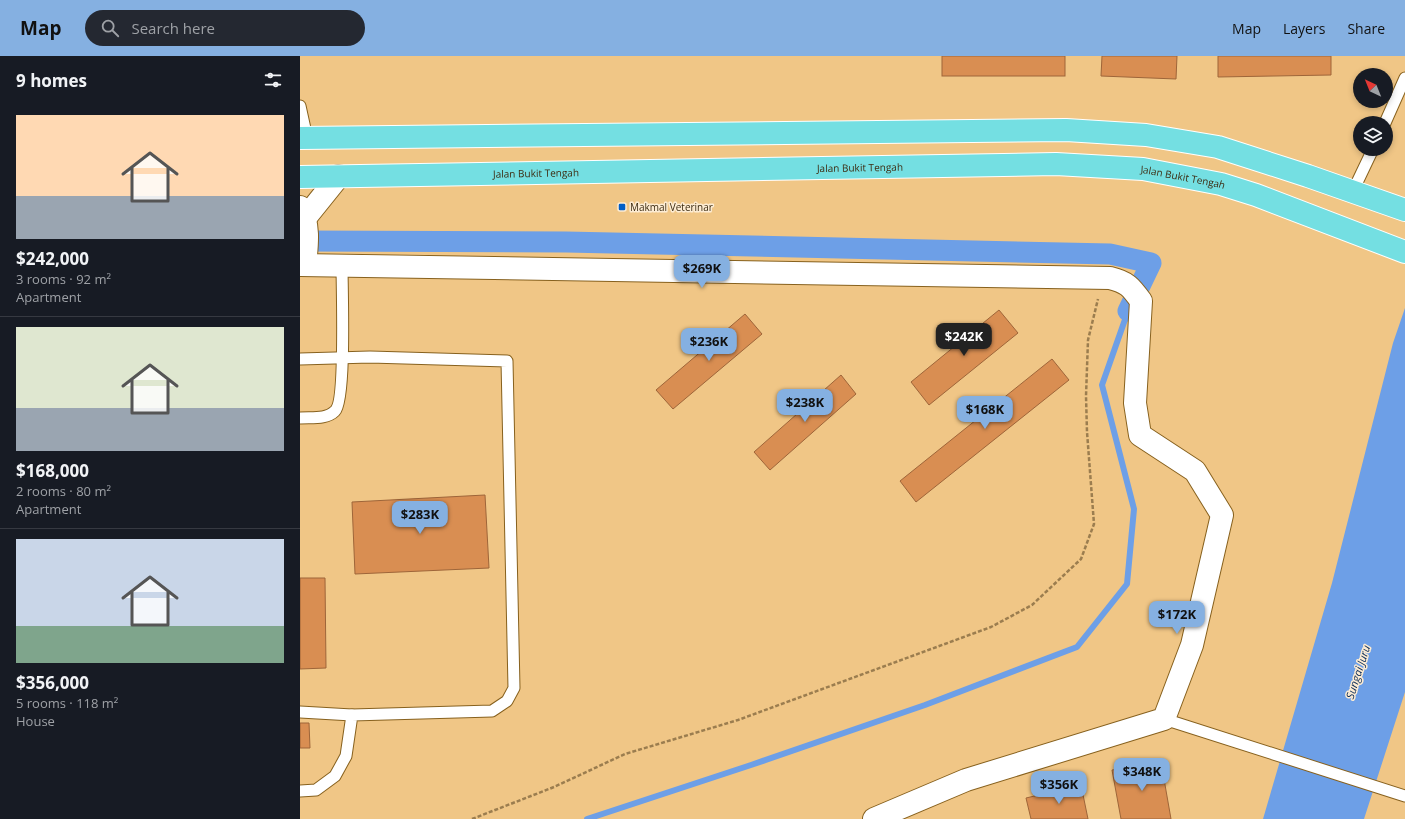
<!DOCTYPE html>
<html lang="en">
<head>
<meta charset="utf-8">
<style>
	:root { --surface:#171b24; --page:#242831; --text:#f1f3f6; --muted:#9ea1a6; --line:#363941; --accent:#85b0e1 }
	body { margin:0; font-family:"Open Sans",sans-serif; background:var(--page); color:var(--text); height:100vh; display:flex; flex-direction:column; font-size:15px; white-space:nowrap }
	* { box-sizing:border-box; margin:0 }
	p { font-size:13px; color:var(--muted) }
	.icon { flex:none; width:22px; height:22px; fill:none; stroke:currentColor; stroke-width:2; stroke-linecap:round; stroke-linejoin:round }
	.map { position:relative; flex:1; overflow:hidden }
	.panel { display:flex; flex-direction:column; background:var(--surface); width:300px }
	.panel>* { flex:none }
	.needle { width:26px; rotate:317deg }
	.controls { position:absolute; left:1053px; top:12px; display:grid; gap:8px }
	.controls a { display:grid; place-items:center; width:40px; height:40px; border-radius:50%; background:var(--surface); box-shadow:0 2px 6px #0003; font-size:20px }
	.price { position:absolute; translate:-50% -34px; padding:0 9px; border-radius:8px; background:var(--accent); color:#111; font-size:13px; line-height:26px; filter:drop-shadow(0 1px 2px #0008) }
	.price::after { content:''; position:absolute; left:50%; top:24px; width:12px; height:9px; margin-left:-6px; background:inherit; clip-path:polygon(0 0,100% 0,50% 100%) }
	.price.selected { background:#222; color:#fff }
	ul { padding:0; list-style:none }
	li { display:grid; align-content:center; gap:8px; height:212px; padding:0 16px }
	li+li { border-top:1px solid var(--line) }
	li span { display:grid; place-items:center; height:124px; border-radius:0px; color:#555 }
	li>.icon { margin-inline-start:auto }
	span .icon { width:72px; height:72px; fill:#fffc; stroke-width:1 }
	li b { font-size:17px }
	h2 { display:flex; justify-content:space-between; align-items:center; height:48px; padding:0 16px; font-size:17px }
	header { display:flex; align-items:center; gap:24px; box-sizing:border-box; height:56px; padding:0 20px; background:var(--accent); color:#111 }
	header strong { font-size:19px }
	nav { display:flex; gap:22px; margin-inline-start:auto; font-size:14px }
	.search { width:280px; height:36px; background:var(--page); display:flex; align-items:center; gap:10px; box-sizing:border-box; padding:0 14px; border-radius:22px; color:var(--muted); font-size:15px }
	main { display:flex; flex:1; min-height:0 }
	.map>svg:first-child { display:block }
</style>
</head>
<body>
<header>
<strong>Map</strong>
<div class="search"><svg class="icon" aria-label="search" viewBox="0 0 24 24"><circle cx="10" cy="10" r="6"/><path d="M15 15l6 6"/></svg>Search here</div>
<nav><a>Map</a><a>Layers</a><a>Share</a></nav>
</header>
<main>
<section class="panel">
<h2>9 homes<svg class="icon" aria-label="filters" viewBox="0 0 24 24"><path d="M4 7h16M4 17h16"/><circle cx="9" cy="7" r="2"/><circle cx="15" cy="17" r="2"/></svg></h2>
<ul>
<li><span style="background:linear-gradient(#ffd9b3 65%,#9aa5b1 0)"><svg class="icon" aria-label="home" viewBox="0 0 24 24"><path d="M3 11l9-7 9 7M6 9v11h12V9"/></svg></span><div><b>$242,000</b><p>3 rooms · 92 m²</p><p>Apartment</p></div></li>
<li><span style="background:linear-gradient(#dfe7d0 65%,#9aa5b1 0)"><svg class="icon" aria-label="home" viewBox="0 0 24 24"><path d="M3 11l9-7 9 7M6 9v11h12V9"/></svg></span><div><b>$168,000</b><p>2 rooms · 80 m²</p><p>Apartment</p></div></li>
<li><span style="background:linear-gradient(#c9d6e8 70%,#7fa58c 0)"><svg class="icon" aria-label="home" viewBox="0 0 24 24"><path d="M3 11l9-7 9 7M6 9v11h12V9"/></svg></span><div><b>$356,000</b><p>5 rooms · 118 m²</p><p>House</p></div></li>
</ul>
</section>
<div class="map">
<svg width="1105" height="763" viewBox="0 0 1105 763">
	<rect width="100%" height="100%" fill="#f0c686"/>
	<polygon fill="#6d9fe7" points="1105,252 1105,636 1064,763 963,763 1032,527 1093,287"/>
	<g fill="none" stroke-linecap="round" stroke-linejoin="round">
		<polyline stroke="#6d9fe7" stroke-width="6" points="287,763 451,709 625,649 777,591 827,528 834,453 802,329 828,255"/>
		<polyline stroke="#6d9fe7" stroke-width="21" points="0,185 266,186 810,198 851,207 828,255"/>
	</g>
	<g fill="#d98e52" stroke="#9e6539">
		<rect x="642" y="0" width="123" height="20"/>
		<polygon points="802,0 877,0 876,23 801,20"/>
		<polygon points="918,0 1031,0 1031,19 918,21"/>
		<polygon points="699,254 718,277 629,349 611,326"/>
		<polygon points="445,258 462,278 373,353 356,334"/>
		<polygon points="752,303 769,324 616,446 600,425"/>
		<polygon points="541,319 556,338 470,414 454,396"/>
		<polygon points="185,439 189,512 55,518 52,446"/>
		<polygon points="0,522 25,522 26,612 0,613"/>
		<polygon points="0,667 9,667 10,692 0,692"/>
		<polygon points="861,706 871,763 821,763 812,714"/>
		<polygon points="781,729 788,763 731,763 726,742"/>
	</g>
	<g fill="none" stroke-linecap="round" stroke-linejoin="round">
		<g stroke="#87611e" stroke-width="13">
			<g id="service">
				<polyline points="0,50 7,82"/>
				<polyline points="1085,67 1105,22"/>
				<polyline points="1053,135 1073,93"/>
				<polyline points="0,303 70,301 207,305 214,632 207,645 192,655 52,659 46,700 35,720 16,734 0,735"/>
				<path d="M0,362c11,-1 26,2 35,-7 11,-10 7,-123 7,-145"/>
				<polyline points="0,656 52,659"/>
				<polyline points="864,663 1105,740"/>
			</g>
		</g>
		<g stroke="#87611e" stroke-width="24">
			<g id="minor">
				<path d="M0,151c10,17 7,39 5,58"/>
				<polyline points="6,161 39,120"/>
				<path d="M0,209l810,13c17,4 21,9 31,23l-6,102 5,32 55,36 27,44 -30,130 -28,74 -198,61 -92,39"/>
			</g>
		</g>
		<g stroke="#fff" stroke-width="24">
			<g id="trunk">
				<polyline points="0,82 766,74 846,79 918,91 1008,120 1105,154"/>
				<path id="s1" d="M0,121l756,-13 87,5 78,15 35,11 149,57"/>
			</g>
		</g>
		<polyline stroke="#9b7d4f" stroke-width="2.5" stroke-dasharray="4 2" stroke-linecap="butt" points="172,763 254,731 325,698 438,664 691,571 732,549 781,503 794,468 787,376 786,340 788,284 798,243"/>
		<use href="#service" stroke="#fff" stroke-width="11"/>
		<use href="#minor" stroke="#fff" stroke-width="22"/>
		<use href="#trunk" stroke="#74dfe2" stroke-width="22"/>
	</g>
	<rect fill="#015ec7" stroke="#fdecd3" stroke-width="1.5" x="318" y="147" width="8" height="8" rx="2"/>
	<g text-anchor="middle" stroke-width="3" stroke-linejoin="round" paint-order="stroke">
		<g font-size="10" fill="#3d2c12" stroke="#fdecd3">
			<text dy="4" stroke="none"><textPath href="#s1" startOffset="560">Jalan Bukit Tengah</textPath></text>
			<text dy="4" stroke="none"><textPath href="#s1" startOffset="236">Jalan Bukit Tengah</textPath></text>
			<text dy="4" stroke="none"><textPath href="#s1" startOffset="884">Jalan Bukit Tengah</textPath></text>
		</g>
		<g font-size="10" fill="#3d2c12" stroke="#fdecd3" text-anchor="start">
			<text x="330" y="155">Makmal Veterinar</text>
		</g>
		<g font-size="11" font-style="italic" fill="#0a2b58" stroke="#fdecd3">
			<text transform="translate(1058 616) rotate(-72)" y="4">Sungai Juru</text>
		</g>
	</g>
</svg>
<div class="controls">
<a><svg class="needle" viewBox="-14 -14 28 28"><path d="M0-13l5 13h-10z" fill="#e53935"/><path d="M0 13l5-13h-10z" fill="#9ea1a6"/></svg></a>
<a><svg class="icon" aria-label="layers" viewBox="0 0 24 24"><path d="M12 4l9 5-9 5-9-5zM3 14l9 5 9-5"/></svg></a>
</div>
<b class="price" style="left:402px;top:233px">$269K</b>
<b class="price selected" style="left:664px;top:301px">$242K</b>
<b class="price" style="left:409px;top:306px">$236K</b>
<b class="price" style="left:505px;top:367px">$238K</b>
<b class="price" style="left:685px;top:374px">$168K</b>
<b class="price" style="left:120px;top:479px">$283K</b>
<b class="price" style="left:877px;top:579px">$172K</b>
<b class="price" style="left:842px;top:736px">$348K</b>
<b class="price" style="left:759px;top:749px">$356K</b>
</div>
</main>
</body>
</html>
